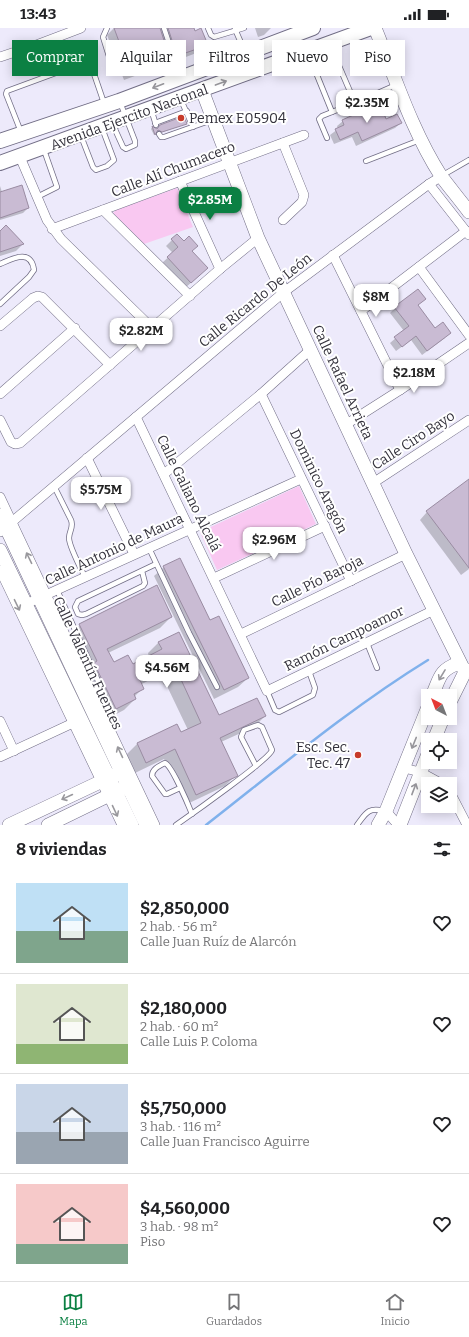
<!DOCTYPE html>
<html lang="es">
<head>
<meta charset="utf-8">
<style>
	:root { --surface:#fff; --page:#f6f6f6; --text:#202124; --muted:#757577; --line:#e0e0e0; --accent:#0b8043 }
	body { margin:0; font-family:Bitter,serif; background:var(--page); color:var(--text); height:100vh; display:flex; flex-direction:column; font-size:15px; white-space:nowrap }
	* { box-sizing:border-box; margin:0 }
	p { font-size:13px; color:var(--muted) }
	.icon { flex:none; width:22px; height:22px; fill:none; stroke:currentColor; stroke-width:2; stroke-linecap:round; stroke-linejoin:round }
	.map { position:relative; height:797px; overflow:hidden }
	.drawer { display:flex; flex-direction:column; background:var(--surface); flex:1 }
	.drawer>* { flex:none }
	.guide { position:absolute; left:12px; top:12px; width:445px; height:36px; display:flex; gap:8px }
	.needle { width:26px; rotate:318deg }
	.controls { position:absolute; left:421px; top:661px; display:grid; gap:8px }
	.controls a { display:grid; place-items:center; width:36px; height:36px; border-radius:0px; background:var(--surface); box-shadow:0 2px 10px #0003; font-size:20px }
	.price { position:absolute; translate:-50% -34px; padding:0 9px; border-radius:8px; background:#fff; color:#222; font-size:13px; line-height:26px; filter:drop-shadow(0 1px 2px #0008) }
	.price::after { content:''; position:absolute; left:50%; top:24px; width:12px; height:9px; margin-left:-6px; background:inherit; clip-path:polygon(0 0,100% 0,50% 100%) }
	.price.on { background:var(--accent); color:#fff }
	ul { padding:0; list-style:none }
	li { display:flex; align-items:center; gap:12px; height:100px; padding:0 16px }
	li+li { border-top:1px solid var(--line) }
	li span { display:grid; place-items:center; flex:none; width:112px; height:80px; border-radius:0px; color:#555 }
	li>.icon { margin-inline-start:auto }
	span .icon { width:48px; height:48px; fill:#fffc; stroke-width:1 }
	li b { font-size:17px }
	h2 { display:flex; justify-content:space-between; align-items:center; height:48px; padding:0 16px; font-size:17px }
	.pill { padding:0 14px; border-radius:0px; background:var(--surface); box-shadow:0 2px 10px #0003; font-size:14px; line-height:36px }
	.pill.on { background:var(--accent); color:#fff }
	.status { display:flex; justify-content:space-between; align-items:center; height:28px; padding:0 20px; background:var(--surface); direction:ltr }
	.status svg { height:11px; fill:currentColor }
	.menu { display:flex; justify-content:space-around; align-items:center; height:56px; border-top:1px solid var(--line); background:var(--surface); font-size:11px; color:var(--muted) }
	.menu a { display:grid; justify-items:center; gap:2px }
	.menu .on { color:var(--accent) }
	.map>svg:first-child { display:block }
</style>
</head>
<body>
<div class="status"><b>13:43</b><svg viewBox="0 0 49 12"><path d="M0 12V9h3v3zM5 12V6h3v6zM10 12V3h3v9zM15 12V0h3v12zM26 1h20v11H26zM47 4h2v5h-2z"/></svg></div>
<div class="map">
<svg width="469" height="797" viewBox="0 0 469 797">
	<rect width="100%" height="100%" fill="#edeafb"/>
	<g fill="#f9c8f1">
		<polygon points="177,160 193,199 144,216 113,185 116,182"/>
		<polygon points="299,458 316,496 217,542 200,504"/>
	</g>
	<g fill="#0003">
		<polygon points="114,0 193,0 195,4 206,17 199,24 170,35 169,31 162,38 124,52 107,7"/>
		<polygon points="255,0 271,0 264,7 258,9"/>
		<polygon points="370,86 386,92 401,95 395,100 356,118 352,109 334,116 330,107 338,101 337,98 343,93"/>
		<polygon points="186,96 160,105 156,103 154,107 151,101 152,99 157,102"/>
		<polygon points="0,158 2,164 28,180 23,185 0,192"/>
		<polygon points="0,205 23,216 16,223 0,228"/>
		<polygon points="177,207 191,223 201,246 185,260 162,235 173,225 166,218"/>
		<polygon points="424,271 417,278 435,301 445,310 422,327 411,312 396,323 390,315 404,303 390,285 395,280"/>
		<polygon points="469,453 469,541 461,547 420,492 427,484"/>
		<polygon points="164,539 248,650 238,659 214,671 154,548"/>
		<polygon points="171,589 160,600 108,625 113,635 132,637 149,629 148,625 159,614 219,688 265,688 254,699 221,714 236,747 225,758 185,777 164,731 135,745 126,727 137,716 181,705 188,702 166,656 164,657 159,647 140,657 142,661 134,669 135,671 124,682 105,692 69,608 80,597"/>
	</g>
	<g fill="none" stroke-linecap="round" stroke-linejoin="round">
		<path stroke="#80b1ec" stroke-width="2.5" d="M206,797c73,-57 144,-117 222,-165"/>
	</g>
	<g fill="#c9bbd3" stroke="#9a8ca2">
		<polygon points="114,0 160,0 170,31 131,46"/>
		<polygon points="168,0 194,0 195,3 201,0 208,17 177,28"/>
		<polygon points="369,80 371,85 382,80 386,91 397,86 402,95 362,113 358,104 340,112 335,101 344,97 342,92"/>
		<polygon points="184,88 187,96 162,104 158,102 155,107 152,98 157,101 160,97"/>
		<polygon points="22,157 29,180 0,190 0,164"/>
		<polygon points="6,197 24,216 0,224 0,203"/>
		<polygon points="177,206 184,213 189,208 198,218 192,223 208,240 191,255 167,229 178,219 171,211"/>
		<polygon points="418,261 426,271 418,277 435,300 443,294 451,305 427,323 416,308 402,319 394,309 409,298 394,279"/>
		<polygon points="469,451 469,540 426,483"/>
		<polygon points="180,530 210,592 219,588 249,650 224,662 163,538"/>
		<polygon points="157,557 172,589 107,621 114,634 128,627 133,636 162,621 158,614 179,604 219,687 257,670 266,688 220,710 238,748 196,767 175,721 146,735 137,715 177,696 181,704 201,695 178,645 175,647 171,637 140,652 144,661 134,666 136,671 116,681 94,635 97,633 79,596"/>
	</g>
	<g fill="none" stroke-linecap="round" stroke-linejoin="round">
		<g stroke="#726e86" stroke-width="6">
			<g id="lane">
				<polyline points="107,0 103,9 112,38"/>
				<polyline points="164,0 180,48"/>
				<polyline points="208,0 211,7 214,9 244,0"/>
				<polyline points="235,1 245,24"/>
				<polyline points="330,17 355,75 332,84"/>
				<polyline points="308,25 332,84 322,88 319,91 327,110"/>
				<polyline points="181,72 193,99"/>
				<polyline points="355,75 396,57"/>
				<polyline points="151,81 156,97"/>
				<polyline points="155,95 187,83"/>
				<polyline points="113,97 123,119 126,121 135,117 135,113 120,74"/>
				<polyline points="21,104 6,66 7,63 83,35 90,37 92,40 104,75"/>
				<polyline points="159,106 161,109 164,109 212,92"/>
				<polyline points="81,108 93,139 96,142 107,138 114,132 102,100"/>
				<polyline points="366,133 420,112"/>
				<polyline points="443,147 469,132"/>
				<polyline points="37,169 57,159 44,122"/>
				<path d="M0,236c12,-5 31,-16 34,6l-5,7 -29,27"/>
				<path d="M54,458l17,34c3,7 -2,11 -2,18 0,8 12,31 16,39"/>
				<polyline points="149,520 189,605 217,659"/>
				<polyline points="142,543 145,555 143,558 86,586 82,587 78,586 75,579 78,573 156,536"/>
				<polyline points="57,562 99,655 99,659 91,663"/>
				<polyline points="367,615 377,640"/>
				<polyline points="267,663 275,682 279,684 313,667 315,660 309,643"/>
				<path d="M180,760l-13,6h-2l-13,-18c0,-7 7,-10 13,-13 7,3 23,41 27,51"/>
				<path d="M176,797c13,-9 94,-66 96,-75l-10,-23 -4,-2 -14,5 -3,7 15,29"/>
				<path d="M357,797c9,-12 11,-18 27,-14"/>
			</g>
		</g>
		<g stroke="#726e86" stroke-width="10">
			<g id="street">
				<polyline points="0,29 39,16 81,0"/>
				<polyline points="283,115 304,167 302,174 283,192"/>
				<polyline points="20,129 47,192 61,211 152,300"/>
				<polyline points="180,153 220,241"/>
				<polyline points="429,156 469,207"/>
				<polyline points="103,182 190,268"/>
				<polyline points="52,201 304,107"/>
				<polyline points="333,227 400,362"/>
				<polyline points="419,239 469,307"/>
				<polyline points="361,283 466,203"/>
				<polyline points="0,298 33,270 38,268 42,269 110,337"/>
				<polyline points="0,366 75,300"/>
				<polyline points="261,366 351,553"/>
				<polyline points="136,389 267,663 434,582"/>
				<polyline points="0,392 11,414 15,416 20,415 220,241 258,210"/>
				<polyline points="345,397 400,362 469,315"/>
				<polyline points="87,430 134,526"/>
				<polyline points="164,446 261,366 310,322"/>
				<polyline points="373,455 469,392"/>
				<polyline points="0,469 155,797"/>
				<polyline points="0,504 284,264 429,156 442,148"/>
				<polyline points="0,542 122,797"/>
				<polyline points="214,550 325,498"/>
				<polyline points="26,576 301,451"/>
				<polyline points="241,606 406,526"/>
				<polyline points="0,693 14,723"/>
				<polyline points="0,729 73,695"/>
				<polyline points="404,740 420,744 442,756"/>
				<polyline points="450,764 467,797"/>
				<polyline points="386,783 398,797"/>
			</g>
		</g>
		<g stroke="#726e86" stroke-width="14">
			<g id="secondary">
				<path d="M375,0c20,49 37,103 66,148 9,12 19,24 28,36"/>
				<polyline points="202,62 258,210 406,526 465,644"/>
				<polyline points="0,487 146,797"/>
				<polyline points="0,522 132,797"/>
				<path d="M432,668c8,-18 7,-26 27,-33"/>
				<polyline points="450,674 465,644 469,642"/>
				<polyline points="434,712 443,690"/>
				<polyline points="9,797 117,746"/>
				<polyline points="48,797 124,760"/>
				<polyline points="378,797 386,783 428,679"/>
				<polyline points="400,797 428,726"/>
			</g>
		</g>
		<g stroke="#726e86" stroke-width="16">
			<g id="primary">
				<polyline points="0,113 119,73 313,0"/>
				<polyline points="0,135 371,0"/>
			</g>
		</g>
		<use href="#lane" stroke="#fff" stroke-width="4.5"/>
		<use href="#street" stroke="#fff" stroke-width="9"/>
		<use href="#secondary" stroke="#fff" stroke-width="13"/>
		<use href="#primary" stroke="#fff" stroke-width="14"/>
	</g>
	<defs><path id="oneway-shaft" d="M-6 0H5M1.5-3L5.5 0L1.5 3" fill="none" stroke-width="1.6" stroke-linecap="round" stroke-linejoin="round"/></defs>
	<g stroke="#99989d">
		<use href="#oneway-shaft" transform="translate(221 55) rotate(-20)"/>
		<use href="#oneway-shaft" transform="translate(158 58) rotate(159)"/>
		<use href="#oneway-shaft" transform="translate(29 530) rotate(-116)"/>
		<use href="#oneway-shaft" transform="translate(17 577) rotate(64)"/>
		<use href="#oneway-shaft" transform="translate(442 647) rotate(121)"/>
		<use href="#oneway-shaft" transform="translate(414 715) rotate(112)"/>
		<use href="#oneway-shaft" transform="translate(120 724) rotate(-115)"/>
		<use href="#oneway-shaft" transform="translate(414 761) rotate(-69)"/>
		<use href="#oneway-shaft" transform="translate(67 769) rotate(155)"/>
		<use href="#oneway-shaft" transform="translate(115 783) rotate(65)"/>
	</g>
	<g fill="#c73b29" stroke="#fff" stroke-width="1.5">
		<circle cx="181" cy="90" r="4"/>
		<circle cx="358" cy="727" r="4"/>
	</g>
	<g text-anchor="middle" stroke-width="4" stroke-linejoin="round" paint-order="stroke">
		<g font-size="14" fill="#33313b" stroke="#fff">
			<text transform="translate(129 89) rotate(-20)" y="5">Avenida Ejercito Nacional</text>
			<text transform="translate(173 141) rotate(-21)" y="5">Calle Alí Chumacero</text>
			<text transform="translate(255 272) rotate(-39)" y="5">Calle Ricardo De León</text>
			<text transform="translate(343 354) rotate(65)" y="5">Calle Rafael Arrieta</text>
			<text transform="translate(413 412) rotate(-33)" y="5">Calle Ciro Bayo</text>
			<text transform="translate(319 453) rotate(64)" y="5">Dominico Aragón</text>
			<text transform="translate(189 465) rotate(64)" y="5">Calle Galiano Alcalá</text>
			<text transform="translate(114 521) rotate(-25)" y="5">Calle Antonio de Maura</text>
			<text transform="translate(317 553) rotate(-26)" y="5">Calle Pío Baroja</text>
			<text transform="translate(344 610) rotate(-26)" y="5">Ramón Campoamor</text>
			<text transform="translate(88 635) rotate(65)" y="5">Calle Valentín Fuentes</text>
		</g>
		<g font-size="14" fill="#33313b" stroke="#fff" text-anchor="start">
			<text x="189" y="95">Pemex E05904</text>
			<text x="350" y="724" text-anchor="end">Esc. Sec.<tspan x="350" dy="16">Tec. 47</tspan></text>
		</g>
	</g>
</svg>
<div class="controls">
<a><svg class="needle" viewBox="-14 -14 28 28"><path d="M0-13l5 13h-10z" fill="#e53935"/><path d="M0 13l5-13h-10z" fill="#757577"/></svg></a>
<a><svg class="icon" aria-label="locate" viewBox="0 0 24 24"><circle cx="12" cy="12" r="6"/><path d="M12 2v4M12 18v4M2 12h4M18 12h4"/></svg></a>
<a><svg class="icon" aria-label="layers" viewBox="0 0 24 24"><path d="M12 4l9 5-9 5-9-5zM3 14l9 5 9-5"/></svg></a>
</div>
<b class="price" style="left:367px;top:96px">$2.35M</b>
<b class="price on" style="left:210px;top:193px">$2.85M</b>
<b class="price" style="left:376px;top:290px">$8M</b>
<b class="price" style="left:141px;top:324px">$2.82M</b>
<b class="price" style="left:414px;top:366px">$2.18M</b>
<b class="price" style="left:101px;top:483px">$5.75M</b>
<b class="price" style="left:274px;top:533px">$2.96M</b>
<b class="price" style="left:167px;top:661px">$4.56M</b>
<div class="guide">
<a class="pill on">Comprar</a>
<a class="pill">Alquilar</a>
<a class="pill">Filtros</a>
<a class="pill">Nuevo</a>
<a class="pill">Piso</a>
</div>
</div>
<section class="drawer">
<h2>8 viviendas<svg class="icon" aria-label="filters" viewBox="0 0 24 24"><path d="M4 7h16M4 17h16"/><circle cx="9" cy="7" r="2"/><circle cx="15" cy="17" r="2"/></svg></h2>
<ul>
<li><span style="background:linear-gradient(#bfe0f5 60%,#7fa58c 0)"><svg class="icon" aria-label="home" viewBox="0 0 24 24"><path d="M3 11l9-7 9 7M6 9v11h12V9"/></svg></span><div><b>$2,850,000</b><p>2 hab. · 56 m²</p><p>Calle Juan Ruíz de Alarcón</p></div><svg class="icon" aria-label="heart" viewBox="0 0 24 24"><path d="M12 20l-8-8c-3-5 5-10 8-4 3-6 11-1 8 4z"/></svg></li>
<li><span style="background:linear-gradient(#dfe7d0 75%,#8fb573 0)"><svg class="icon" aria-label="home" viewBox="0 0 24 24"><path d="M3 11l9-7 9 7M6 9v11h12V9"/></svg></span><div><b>$2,180,000</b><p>2 hab. · 60 m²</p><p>Calle Luis P. Coloma</p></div><svg class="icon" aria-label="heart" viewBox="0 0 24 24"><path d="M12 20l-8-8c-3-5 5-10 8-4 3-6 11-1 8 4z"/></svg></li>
<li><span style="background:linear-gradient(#c9d6e8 60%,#9aa5b1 0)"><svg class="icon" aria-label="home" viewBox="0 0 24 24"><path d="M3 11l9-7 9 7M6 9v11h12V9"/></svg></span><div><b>$5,750,000</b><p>3 hab. · 116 m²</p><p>Calle Juan Francisco Aguirre</p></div><svg class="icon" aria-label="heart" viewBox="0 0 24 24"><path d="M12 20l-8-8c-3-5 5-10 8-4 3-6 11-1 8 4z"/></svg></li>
<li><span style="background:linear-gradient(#f6c9c9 75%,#7fa58c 0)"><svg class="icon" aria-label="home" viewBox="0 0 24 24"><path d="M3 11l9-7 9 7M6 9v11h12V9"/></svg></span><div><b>$4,560,000</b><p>3 hab. · 98 m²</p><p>Piso</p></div><svg class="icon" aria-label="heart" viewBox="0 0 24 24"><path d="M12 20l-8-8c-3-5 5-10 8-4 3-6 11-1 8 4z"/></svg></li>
</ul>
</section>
<nav class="menu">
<a class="on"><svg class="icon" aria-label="map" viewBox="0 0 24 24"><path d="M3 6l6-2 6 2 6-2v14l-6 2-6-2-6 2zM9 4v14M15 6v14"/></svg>Mapa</a>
<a><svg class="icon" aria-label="saved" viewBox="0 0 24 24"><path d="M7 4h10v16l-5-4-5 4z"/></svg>Guardados</a>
<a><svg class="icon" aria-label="home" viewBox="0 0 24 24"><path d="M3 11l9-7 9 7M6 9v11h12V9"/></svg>Inicio</a>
</nav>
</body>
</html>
